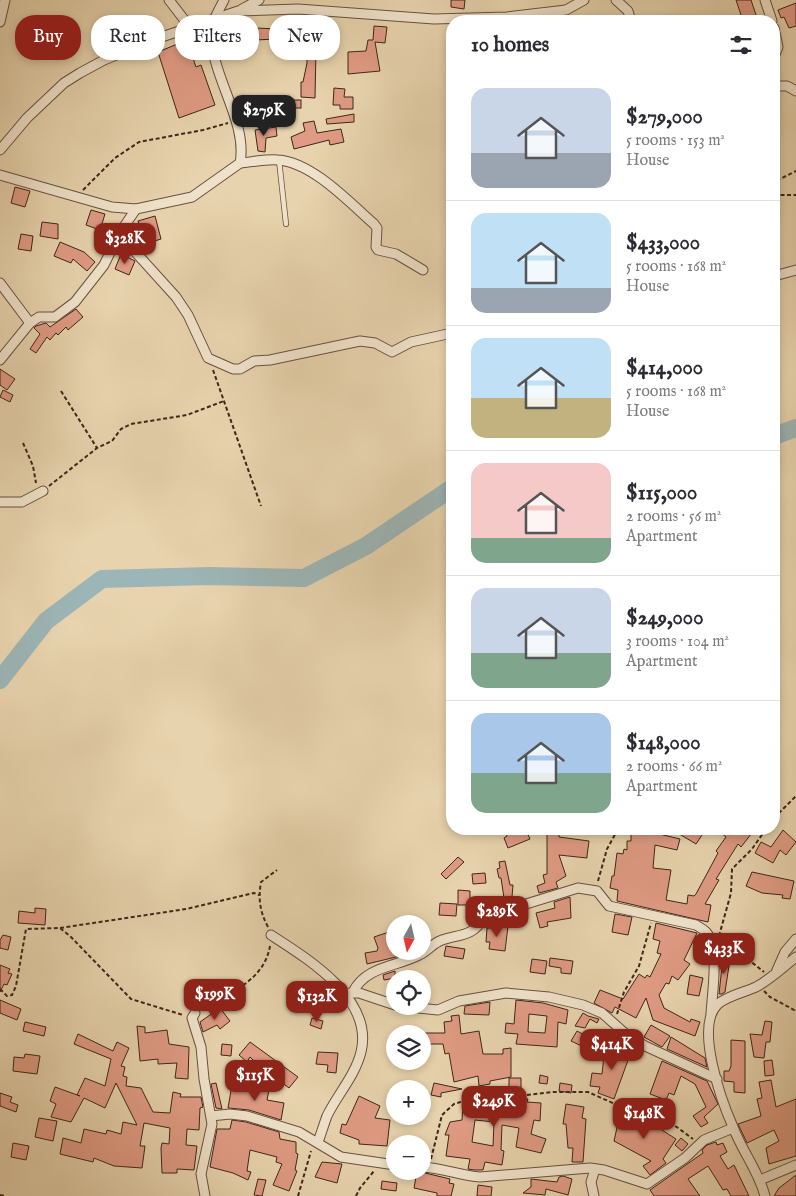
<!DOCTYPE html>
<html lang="en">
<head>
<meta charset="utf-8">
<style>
	:root { --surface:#fff; --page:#f2f2f3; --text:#2b2b33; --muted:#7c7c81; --line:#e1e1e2; --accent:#8f2418 }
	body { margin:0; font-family:"IM FELL English",serif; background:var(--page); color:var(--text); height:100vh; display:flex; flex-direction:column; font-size:19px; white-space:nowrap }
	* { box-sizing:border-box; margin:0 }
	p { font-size:16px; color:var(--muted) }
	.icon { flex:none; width:28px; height:28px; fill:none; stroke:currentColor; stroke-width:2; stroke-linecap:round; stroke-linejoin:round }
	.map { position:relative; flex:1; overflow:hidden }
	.side { position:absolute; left:446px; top:15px; width:334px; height:820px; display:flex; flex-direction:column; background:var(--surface); border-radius:20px; box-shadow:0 2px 8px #0003 }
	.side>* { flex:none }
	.top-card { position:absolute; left:15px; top:15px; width:356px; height:45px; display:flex; gap:10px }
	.needle { width:32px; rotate:188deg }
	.controls { position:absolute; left:386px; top:915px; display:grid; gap:10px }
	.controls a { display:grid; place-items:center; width:45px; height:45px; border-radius:50%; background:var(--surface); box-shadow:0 2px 8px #0003; font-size:25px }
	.price { position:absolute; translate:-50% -42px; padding:0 11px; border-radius:10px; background:var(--accent); color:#fff; font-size:16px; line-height:32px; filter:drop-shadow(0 1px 2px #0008) }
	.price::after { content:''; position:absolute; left:50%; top:30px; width:15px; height:11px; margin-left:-8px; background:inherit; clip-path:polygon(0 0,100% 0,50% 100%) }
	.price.on { background:#222; color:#fff }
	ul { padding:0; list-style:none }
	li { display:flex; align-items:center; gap:15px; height:125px; padding:0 25px }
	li+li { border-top:1px solid var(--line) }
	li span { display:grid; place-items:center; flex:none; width:140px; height:100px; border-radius:15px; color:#555 }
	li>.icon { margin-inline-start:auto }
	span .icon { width:60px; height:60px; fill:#fffc; stroke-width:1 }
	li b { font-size:21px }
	h2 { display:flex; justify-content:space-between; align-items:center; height:60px; padding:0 25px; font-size:21px }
	.pill { padding:0 18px; border-radius:20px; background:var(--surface); box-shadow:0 2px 8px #0003; font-size:18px; line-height:45px }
	.pill.on { background:var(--accent); color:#fff }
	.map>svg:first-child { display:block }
</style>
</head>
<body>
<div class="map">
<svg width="796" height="1196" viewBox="0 0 796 1196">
	<rect width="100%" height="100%" fill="#e7d3ad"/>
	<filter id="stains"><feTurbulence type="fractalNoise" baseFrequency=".004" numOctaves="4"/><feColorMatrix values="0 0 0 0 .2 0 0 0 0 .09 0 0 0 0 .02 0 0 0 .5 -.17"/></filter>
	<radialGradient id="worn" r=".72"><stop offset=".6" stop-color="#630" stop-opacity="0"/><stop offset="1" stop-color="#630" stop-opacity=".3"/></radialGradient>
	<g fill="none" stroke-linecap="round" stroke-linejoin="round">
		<g stroke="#9cb5b6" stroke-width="18">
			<polyline points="774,436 796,428"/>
			<polyline points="0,680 46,621 102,579 209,576 304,578 366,546 452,488"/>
		</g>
	</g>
	<g fill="#df9b83" stroke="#3f261a" fill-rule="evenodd">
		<polygon points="451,0 465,0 464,9 451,7"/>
		<polygon points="736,0 751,0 758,21 743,21"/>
		<polygon points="796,3 796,26 789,28 784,17 781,18 778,10"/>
		<polygon points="305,26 323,29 321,44 319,49 316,49 315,98 301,97 301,82 303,82 307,63 307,47 303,46 302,42"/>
		<polygon points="374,26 387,27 385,43 375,42 380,71 348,74 348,52 366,51 368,40 373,40"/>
		<polygon points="255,28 279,29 277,39 255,40"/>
		<polygon points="241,29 247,49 237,50 236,44 224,47 221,38 229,36 228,32"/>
		<polygon points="187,40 196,67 201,65 215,105 179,118 158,52"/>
		<polygon points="334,88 345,89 344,97 353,97 353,109 340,109 340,105 333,105"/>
		<rect x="282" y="100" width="19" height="8"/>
		<polygon points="354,114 354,122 327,124 326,119"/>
		<polygon points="314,121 317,133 341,129 344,142 330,145 329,140 294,149 291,137 305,131 303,123"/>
		<polygon points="276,127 277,136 266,138 265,152 258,151 255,130"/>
		<polygon points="15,187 30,191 25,207 11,203"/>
		<polygon points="91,210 105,214 100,230 86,225"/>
		<polygon points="155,216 161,239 145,244 138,221"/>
		<polygon points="42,222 58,224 58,239 40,236"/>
		<polygon points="21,234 33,236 31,251 18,249"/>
		<polygon points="60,242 84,252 95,262 87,271 73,259 71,263 54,256"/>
		<polygon points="121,254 135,261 129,275 115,269"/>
		<polygon points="76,309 83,317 68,330 66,327 58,335 56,333 50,340 47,337 36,353 30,349 40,334 34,328 36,326 46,323 50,327"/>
		<polygon points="0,369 15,379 7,390 0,385"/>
		<polygon points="3,390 13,395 10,402 0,397"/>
		<polygon points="505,829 516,829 518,833 526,830 530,839 508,848 504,838 507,836"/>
		<polygon points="631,829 655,829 655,833 680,839 677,850 655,845 653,868 671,870 666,900 687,904 688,895 694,896 696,894 718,853 716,851 726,837 716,829 755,829 741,847 738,844 716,879 719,880 705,904 711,905 708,922 617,901 618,890 610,888 612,876 614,876 617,853 623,854 624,849 627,850 627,841 631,841"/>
		<polygon points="671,829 706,829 696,844"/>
		<polygon points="783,830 796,842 786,855 780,850 773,863 755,853 761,842 771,847"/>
		<polygon points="547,833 559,834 559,837 589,841 587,856 587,858 559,855 566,876 556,882 558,888 539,893 537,886 545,883 543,875 547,874"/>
		<polygon points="458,857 464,862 446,879 441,874"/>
		<polygon points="505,861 510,885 513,885 512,897 504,898 501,878 499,878 497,869 500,868 499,862"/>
		<polygon points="752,872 794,881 790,899 782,898 783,895 762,893 746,886"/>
		<polygon points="485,873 486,883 473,884 472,874"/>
		<polygon points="458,890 470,891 470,905 458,905"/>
		<polygon points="570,897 571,918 547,922 548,926 540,928 536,913 555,908 554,902"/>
		<polygon points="440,903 457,904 456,916 439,915"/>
		<polygon points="35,908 46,909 45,925 18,923 19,911 35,913"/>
		<polygon points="615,914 632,917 628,935 612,932"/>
		<polygon points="656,923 697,933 684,960 690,964 678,980 672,976 669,984 666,983 659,995 664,1008 690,1022 691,1019 700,1022 695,1036 653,1020 646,998 636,1018 615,1007 612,1013 594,1003 600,990 623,999 639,974 645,978 647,975 650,977 661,954 657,953 660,941 653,939"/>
		<polygon points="494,926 508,926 505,951 489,949 490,942 486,942 487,928 494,928"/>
		<polygon points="395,930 395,951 398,951 400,956 367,964 365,953 377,951 378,948 374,937"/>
		<polygon points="3,935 11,937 8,950 0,948 0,940"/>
		<polygon points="446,946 465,949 463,959 444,956"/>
		<polygon points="723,957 730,959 725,992 722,994 719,994"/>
		<polygon points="550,958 573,961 571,974 561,973 561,968 549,966"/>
		<polygon points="532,959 547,961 545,974 530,972"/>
		<polygon points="0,965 10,969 8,973 12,974 7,985 4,984 0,992"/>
		<polygon points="395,971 395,978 384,980 383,975"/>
		<polygon points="690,975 703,978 699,996 687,994"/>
		<polygon points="0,1000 21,1009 17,1020 0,1013"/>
		<path d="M516,1000l27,3 25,7 -2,14 -8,-2 -1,25 -41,-3 2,-10 -13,-1 1,-10 8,1zM529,1014l18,2 -2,17 -17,-1z"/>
		<polygon points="490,1002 489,1015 464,1014 465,1006"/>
		<polygon points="220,1008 230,1021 220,1029 217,1025 203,1032 200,1022"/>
		<polygon points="583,1013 588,1016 599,1019 597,1023 590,1019 585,1028 575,1026"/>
		<polygon points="459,1015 461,1034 479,1031 483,1054 503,1054 503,1049 511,1048 511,1077 490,1081 490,1084 479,1086 478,1076 454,1082 449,1053 445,1054 443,1044 424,1044 424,1033 445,1033 444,1022 452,1021 451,1016"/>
		<polygon points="312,1018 323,1021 321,1029 310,1025"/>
		<polygon points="765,1021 772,1022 770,1042 766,1042 764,1058 754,1057 750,1034 762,1035"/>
		<polygon points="25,1022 46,1027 44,1036 23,1031"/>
		<polygon points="651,1025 670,1036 662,1047 644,1037"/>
		<polygon points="137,1026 145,1027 145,1033 167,1030 169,1044 189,1047 188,1079 175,1078 177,1063 158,1064 158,1059 140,1061"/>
		<polygon points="577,1031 592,1039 588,1049 571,1041"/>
		<polygon points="78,1034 113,1051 117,1042 129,1048 121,1066 125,1067 123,1076 127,1077 126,1086 141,1088 153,1112 170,1113 173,1092 181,1094 180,1097 201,1097 203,1107 200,1108 199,1130 187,1129 186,1145 197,1146 194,1170 177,1169 177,1173 162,1173 161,1148 162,1143 169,1144 170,1128 144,1123 140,1146 145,1146 142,1168 114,1166 94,1158 93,1162 60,1154 63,1138 81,1143 84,1129 106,1134 107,1130 121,1134 123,1122 137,1125 116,1083 105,1108 84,1098 71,1122 51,1117 56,1104 50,1101 55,1087 80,1096 77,1095 85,1078 105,1086 111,1059 74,1044"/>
		<polygon points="671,1037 705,1058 707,1067 667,1049"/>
		<polygon points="731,1040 745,1041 745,1093 734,1092 734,1082 724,1081 724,1071 729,1071 731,1066"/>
		<polygon points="250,1042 298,1077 289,1088 276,1078 278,1074 260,1061 257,1064 250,1057 247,1062 239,1055"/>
		<polygon points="622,1042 632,1049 614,1099 598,1093 600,1087 590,1086 592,1073 602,1074 604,1056 611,1046 617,1051"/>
		<polygon points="222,1044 232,1045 231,1056 221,1055"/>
		<polygon points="318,1052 338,1053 336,1073 327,1072 328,1065 316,1064"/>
		<polygon points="25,1054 40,1056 37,1074 13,1071 14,1057 24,1058"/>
		<polygon points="772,1060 774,1075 765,1076 764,1061"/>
		<polygon points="662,1061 707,1081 718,1104 704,1117 708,1123 701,1127 693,1116 706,1107 695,1084 681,1076 674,1095 669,1093 666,1100 650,1094"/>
		<polygon points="540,1075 548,1077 547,1084 539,1083"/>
		<path d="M509,1078h12v20l7,1 -1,3 14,1 -1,18 -6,-1 -3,14 15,5 -5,14 -25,-6 3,-19 -17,-3 -1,25 3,1 -2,14 -17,-3 -2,8h-9l-6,-1 2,-10 -24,-3 3,-21h-4l5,-13 12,-2 1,-16 17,2 1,-9 28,3zM475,1120l19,2 -1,24 -21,-4z"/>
		<polygon points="771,1080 776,1107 796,1099 796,1156 769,1164 766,1148 779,1141 774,1130 747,1143 738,1124 761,1116 757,1099 762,1098 759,1082"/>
		<polygon points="216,1083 222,1109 216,1108 211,1084"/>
		<polygon points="434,1083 462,1089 441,1093 441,1097 431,1095"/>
		<polygon points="560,1083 572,1085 571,1093 559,1091"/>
		<polygon points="232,1085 269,1090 267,1100 284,1103 281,1120 249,1110 228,1108"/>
		<polygon points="0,1093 12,1097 10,1102 18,1105 16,1112 0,1106"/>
		<polygon points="359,1096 380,1106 375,1118 390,1120 387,1146 359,1144 359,1140 340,1133 342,1124 346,1125"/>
		<polygon points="566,1104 584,1107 582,1118 586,1119 583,1162 572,1162 573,1148 568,1148 566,1124 563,1124"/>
		<polygon points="625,1111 656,1120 654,1125 676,1139 663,1159 666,1163 650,1175 643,1166 651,1161 614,1141 618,1123 621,1124"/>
		<polygon points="39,1118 57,1121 53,1141 35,1137"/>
		<polygon points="232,1120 246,1122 279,1132 280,1139 296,1142 296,1153 298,1154 295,1170 297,1171 289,1191 273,1185 282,1164 276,1162 277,1157 250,1150 247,1171 251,1172 248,1180 233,1173 210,1167 217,1129 230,1129"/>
		<polygon points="681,1138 688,1144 682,1151 675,1145"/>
		<polygon points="716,1142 717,1145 723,1143 727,1152 720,1156 728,1169 734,1165 749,1196 731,1196 727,1189 723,1190 708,1166 688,1179 700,1196 654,1196 650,1190 703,1153 702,1150 707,1145"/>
		<polygon points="13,1143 29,1146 26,1160 11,1157"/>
		<polygon points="322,1162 342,1164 337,1183 315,1177"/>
		<polygon points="417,1171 450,1179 449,1183 454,1184 451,1196 437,1196 437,1193 414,1188"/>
		<polygon points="796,1175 796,1196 774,1196 779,1188"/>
		<polygon points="563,1176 572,1179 568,1195 546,1189 545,1195 523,1193 531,1187 531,1179 557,1182 559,1177"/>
		<polygon points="258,1179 266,1180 262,1196 254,1195"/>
		<polygon points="382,1181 397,1183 396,1191 381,1189"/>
		<polygon points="478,1185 492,1187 491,1196 477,1196"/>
	</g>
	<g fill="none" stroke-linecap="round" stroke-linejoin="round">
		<g stroke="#69513f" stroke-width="6">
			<polyline id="service" points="279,160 286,224"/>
		</g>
		<g stroke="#69513f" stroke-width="11">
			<g id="minor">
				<polyline points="169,0 189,26"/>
				<polyline points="616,0 628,11 631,21"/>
				<polyline points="765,0 772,21"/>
				<polyline points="242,9 259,0"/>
				<polyline points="0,22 5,0"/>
				<polyline points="774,28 778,47 774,57"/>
				<polyline points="774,86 787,86 796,91"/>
				<polyline points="0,150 27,118 64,83 80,73 104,60 150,41 238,11 298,9 434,19 507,17 566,10 584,0"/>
				<path d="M240,163c12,-1 26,-4 38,-3 34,2 72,43 96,64l3,4 -1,19 2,3 18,4 27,16"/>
				<path d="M0,175l112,32 24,2 56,-12 48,-34c9,-46 -39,-99 -26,-142 2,-7 7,-15 10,-21"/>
				<polyline points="136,209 119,234 176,297 188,315 208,358 233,369 240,369 254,361 270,360 360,341 375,343 392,352 411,342 452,333"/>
				<polyline points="774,276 796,270"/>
				<polyline points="0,283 30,323"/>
				<polyline points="0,360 30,323 39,317 55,317 75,302 104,265 119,234"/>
				<polyline points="0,502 22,502 43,491"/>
				<path d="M271,935c37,24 103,64 90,117 -6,24 -24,43 -34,64 -3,8 -6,18 -9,26"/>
				<polyline points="777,970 785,952 796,939"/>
				<path d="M353,992c13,-26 43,-25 66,-37 9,-4 14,-12 23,-15 18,-6 31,-3 42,-23l94,-29 19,3 12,15 87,19c3,2 7,4 10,7 14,15 6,62 5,82"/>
				<polyline points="350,993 359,993 395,1005"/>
				<polyline points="399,1006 438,1010 459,1001 506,993 549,997 583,1005 602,1013 628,1036 645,1046 717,1079"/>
				<polyline points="195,1013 192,1018 201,1047 204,1079 212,1124 201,1174 205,1196"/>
				<polyline points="211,1116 230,1114 247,1116 299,1132 341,1157 395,1165"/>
				<path d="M422,1167c21,1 39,9 58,10l110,-9 14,2 43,14 38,-26 19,-18 29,-12"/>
				<polyline points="760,1180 796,1165"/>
				<polyline points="594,1196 591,1182 595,1169"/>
				<path d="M765,1196c-6,-24 -23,-45 -32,-69 -11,-25 -39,-101 -15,-123 9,-8 27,-12 38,-17 15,-8 27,-20 40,-30"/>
			</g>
		</g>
		<g stroke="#3f261a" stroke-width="2" stroke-dasharray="4 2.5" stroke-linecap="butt">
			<polyline points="774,187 778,180 796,171"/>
			<polyline points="83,190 115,158 139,142 203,130 228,123"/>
			<polyline points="774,195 796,195"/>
			<polyline points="213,370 261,506"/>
			<polyline points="61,391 97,448"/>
			<polyline points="23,443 33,466 36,483"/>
			<polyline points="49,486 97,448 112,441 121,429 131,424 187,415 224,401"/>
			<polyline points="774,818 796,796"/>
			<polyline points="598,881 607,849 618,829"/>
			<path d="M268,927c-8,-15 -10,-28 -7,-45l16,-12"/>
			<polyline points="60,928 186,909 254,893 259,895"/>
			<polyline points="719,936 731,893 732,869 752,849 766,829"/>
			<polyline points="723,949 749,960 764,972"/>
			<polyline points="0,989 7,996 12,995 16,986 26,929 60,928 71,937 131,999 183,1015"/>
			<polyline points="764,991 770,997 796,1011"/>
			<path d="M204,1009c26,-17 60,-28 66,-63"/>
			<polyline points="617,1014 624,992 639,966 651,923"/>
			<polyline points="431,1159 442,1115 454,1104 493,1092 526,1095 553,1092 588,1092 615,1104 651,1111 663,1117 693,1139"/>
			<polyline points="0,1195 5,1196"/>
			<polyline points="298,1196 311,1151"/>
			<polyline points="356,1196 360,1188 374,1171"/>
		</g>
		<use href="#service" stroke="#efe2ca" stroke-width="4.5"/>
		<use href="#minor" stroke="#efe2ca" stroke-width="9"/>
	</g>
	<rect width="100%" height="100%" filter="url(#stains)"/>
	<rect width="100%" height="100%" fill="url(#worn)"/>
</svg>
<div class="controls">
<a><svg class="needle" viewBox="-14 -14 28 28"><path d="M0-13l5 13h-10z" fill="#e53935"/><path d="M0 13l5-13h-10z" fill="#7c7c81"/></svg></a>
<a><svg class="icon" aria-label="locate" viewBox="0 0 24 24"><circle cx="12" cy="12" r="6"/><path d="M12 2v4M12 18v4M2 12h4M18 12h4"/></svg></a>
<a><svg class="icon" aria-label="layers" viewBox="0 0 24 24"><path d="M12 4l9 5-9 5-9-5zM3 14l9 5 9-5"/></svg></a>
<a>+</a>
<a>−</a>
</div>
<b class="price on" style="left:264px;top:137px">$279K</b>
<b class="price" style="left:125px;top:265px">$328K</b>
<b class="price" style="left:497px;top:938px">$289K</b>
<b class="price" style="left:724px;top:975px">$433K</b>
<b class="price" style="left:215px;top:1021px">$199K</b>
<b class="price" style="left:317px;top:1023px">$132K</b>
<b class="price" style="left:612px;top:1071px">$414K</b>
<b class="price" style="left:255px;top:1102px">$115K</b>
<b class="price" style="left:494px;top:1128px">$249K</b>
<b class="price" style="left:644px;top:1140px">$148K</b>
<div class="top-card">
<a class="pill on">Buy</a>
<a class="pill">Rent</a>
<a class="pill">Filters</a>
<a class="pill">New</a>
</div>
<section class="side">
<h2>10 homes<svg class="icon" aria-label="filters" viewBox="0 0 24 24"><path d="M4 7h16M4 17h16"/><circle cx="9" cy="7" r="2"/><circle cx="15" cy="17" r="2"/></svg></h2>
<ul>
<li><span style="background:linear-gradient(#c9d6e8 65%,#9aa5b1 0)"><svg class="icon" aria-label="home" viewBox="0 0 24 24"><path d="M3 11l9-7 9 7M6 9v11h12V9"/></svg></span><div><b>$279,000</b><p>5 rooms · 153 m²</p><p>House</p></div></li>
<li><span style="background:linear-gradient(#bfe0f5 75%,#9aa5b1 0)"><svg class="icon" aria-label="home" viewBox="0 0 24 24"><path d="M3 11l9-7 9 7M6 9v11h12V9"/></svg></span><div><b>$433,000</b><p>5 rooms · 168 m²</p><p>House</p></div></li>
<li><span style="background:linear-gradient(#bfe0f5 60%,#c2b280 0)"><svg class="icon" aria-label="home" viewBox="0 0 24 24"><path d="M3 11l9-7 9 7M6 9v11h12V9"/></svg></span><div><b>$414,000</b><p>5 rooms · 168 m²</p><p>House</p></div></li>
<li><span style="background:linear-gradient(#f6c9c9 75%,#7fa58c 0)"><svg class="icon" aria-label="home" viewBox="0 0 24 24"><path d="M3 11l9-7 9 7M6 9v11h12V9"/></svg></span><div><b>$115,000</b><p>2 rooms · 56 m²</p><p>Apartment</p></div></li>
<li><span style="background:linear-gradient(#c9d6e8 65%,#7fa58c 0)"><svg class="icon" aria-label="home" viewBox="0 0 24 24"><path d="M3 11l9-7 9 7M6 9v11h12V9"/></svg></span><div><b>$249,000</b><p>3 rooms · 104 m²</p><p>Apartment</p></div></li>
<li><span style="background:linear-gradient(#a9c7e8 60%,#7fa58c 0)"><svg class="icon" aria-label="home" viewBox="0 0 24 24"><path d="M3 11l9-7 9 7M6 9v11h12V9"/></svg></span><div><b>$148,000</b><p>2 rooms · 66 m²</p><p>Apartment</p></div></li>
</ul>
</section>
</div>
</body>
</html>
